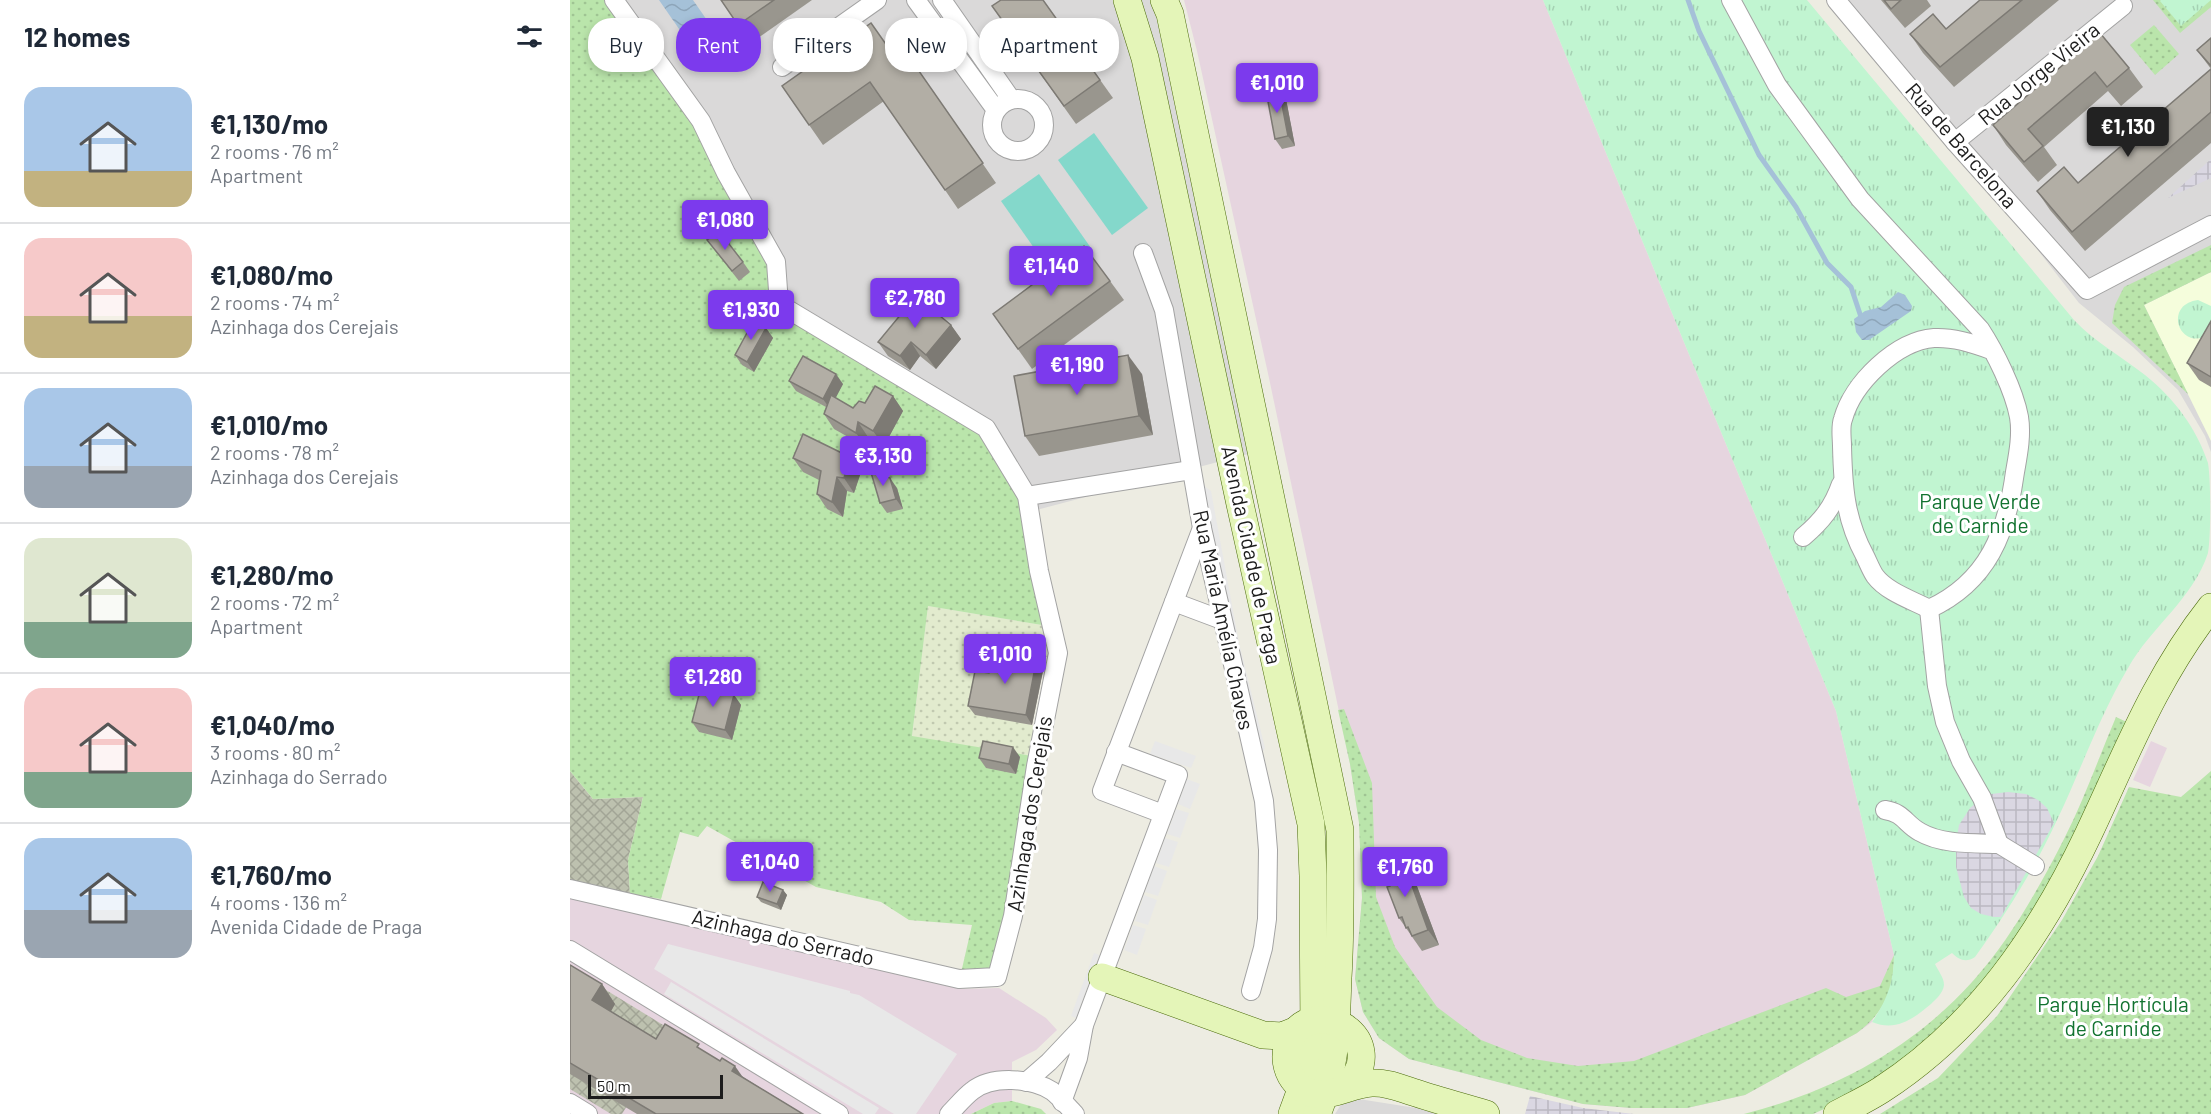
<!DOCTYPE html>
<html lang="en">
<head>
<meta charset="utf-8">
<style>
	:root { --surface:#fff; --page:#f2f2f3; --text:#1f2937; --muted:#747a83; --line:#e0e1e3; --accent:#7c3aed }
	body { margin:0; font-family:Barlow,sans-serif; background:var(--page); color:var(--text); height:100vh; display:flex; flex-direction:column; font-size:22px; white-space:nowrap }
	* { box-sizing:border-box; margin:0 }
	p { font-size:20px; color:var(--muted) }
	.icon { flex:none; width:33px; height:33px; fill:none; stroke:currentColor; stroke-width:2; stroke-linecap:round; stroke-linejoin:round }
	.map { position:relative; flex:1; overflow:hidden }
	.panel { display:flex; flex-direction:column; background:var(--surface); width:570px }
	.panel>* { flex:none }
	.hud { position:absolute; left:18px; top:18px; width:570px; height:54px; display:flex; gap:12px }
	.scale { position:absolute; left:18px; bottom:15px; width:135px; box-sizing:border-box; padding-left:6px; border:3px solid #1c1c1c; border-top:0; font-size:16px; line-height:21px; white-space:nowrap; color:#1c1c1c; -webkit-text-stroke:4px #fff; paint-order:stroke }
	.price { position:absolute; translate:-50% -51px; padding:0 14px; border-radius:6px; background:var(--accent); color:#fff; font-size:20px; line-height:39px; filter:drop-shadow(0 2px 3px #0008) }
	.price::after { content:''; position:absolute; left:50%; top:36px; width:18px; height:14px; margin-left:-9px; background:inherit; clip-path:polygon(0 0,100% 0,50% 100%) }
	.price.selected { background:#222; color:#fff }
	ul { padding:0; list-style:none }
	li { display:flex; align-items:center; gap:18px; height:150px; padding:0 24px }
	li+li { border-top:2px solid var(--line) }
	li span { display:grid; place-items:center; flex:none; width:168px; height:120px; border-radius:18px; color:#555 }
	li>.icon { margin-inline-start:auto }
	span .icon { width:72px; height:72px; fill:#fffc; stroke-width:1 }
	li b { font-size:26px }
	h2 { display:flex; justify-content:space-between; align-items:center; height:72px; padding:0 24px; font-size:26px }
	.pill { padding:0 21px; border-radius:24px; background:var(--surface); box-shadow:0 3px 9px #0003; font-size:21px; line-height:54px }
	.pill.selected { background:var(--accent); color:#fff }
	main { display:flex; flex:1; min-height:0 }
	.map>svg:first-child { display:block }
</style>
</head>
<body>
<main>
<section class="panel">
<h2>12 homes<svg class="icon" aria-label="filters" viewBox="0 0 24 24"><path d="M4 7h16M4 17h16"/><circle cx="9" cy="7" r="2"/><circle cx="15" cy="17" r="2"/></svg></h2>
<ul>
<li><span style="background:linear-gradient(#a9c7e8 70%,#c2b280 0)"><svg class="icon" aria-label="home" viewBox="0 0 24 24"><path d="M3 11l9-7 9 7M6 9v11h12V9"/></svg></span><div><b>€1,130/mo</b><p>2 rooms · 76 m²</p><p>Apartment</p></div></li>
<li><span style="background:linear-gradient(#f6c9c9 65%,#c2b280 0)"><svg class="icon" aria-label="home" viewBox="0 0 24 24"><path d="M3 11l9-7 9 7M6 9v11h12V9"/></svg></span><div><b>€1,080/mo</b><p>2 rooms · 74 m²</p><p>Azinhaga dos Cerejais</p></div></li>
<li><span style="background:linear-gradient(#a9c7e8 65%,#9aa5b1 0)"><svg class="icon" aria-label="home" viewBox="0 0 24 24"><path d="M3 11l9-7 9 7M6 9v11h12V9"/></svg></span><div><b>€1,010/mo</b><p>2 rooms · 78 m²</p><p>Azinhaga dos Cerejais</p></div></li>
<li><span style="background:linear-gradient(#dfe7d0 70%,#7fa58c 0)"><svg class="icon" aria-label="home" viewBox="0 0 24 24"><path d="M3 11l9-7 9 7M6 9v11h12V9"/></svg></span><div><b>€1,280/mo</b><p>2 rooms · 72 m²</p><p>Apartment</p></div></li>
<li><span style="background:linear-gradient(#f6c9c9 70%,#7fa58c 0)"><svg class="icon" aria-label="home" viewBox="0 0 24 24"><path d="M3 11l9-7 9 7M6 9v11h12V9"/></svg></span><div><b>€1,040/mo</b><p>3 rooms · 80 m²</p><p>Azinhaga do Serrado</p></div></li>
<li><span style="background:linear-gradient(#a9c7e8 60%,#9aa5b1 0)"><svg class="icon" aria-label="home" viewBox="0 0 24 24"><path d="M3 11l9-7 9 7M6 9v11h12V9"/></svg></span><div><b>€1,760/mo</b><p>4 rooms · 136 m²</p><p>Avenida Cidade de Praga</p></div></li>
</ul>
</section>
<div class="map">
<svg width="1641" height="1114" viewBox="0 0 1641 1114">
	<defs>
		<pattern id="construction-cross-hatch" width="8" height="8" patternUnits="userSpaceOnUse" patternTransform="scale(1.5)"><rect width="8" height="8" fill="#bdc1af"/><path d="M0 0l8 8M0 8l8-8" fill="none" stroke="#a2a596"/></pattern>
		<pattern id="farmland-dots" width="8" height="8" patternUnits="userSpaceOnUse" patternTransform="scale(1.5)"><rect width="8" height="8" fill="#e2ebce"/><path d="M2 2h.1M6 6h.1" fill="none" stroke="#c1c9b0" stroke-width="1.8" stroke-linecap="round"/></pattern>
		<pattern id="grass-dots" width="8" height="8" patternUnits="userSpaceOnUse" patternTransform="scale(1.5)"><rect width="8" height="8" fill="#bae5ab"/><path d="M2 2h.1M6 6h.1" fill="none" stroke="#9fc493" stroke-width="1.8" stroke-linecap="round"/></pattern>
		<pattern id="park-tufts" width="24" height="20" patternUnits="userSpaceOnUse" patternTransform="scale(1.5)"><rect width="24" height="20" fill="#c1f5d1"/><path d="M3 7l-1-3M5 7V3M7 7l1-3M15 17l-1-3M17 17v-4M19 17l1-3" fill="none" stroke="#a5d1b3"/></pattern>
		<pattern id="plaza-grid" width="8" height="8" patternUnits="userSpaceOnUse" patternTransform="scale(1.5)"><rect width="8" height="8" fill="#dad7e2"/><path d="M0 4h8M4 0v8" fill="none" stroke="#bab8c1"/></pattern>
		<pattern id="water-waves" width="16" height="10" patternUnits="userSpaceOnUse" patternTransform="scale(1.5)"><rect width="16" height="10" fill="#a5c1d8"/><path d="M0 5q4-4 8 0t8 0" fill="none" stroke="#8da5b9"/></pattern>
	</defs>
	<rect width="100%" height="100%" fill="#edece2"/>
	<g fill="#dad9d9">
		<polygon points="19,0 580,0 587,20 678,454 440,517 199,318"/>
		<polygon points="1273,0 1641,0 1641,452 1635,436 1608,390 1563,347 1509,303"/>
		<polygon points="776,1097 846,1108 867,1114 765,1114"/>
	</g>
	<g fill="#e6d5df">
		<polygon points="614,0 973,0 1266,711 1324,955 1302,1022 1287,1033 1175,1095 1117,1108 1061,1108 1013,1104 839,1059 809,1038 793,1012 785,979 792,898 789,821 780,764 699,378 627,51"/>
		<polygon points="1581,741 1597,748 1580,787 1563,780"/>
		<polygon points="0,898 390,989 429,988 476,1018 487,1030 466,1050 442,1062 442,1101 424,1103 401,1114 0,1114"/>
	</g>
	<polygon fill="#f5fddc" points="1641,272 1641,441 1574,305"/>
	<g fill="url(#construction-cross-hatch)">
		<polygon points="0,771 23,799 73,797 58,860 60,894 0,882"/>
		<polygon points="0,968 103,1031 52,1114 41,1114 0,1089"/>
	</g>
	<polygon fill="url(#farmland-dots)" points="358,606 478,626 478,657 465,655 453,723 467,726 462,756 342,737"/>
	<g fill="url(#grass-dots)">
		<polygon points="0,0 37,0 103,90 116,117 133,138 197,261 204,309 410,432 450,498 478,626 358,606 342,736 462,756 447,851 425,963 417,973 391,973 402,925 339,920 311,902 246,887 137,826 128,837 110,832 91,899 60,894 58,860 73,797 23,799 0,771"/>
		<polygon points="1583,0 1641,0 1641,7 1610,33"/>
		<polygon points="1584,25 1609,54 1585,75 1560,45"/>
		<polygon points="1641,245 1641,272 1574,305 1618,394 1542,323 1545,305 1554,287"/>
		<path d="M774,709l28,74 4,114 19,50 42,60 44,33 46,18 51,8 56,-5 192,-73 20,9 34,-11 14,-31c0,35 -9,57 -37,78l-112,62 -58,13h-56l-48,-4 -174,-45 -30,-21 -16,-26 -8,-33 7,-81 -3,-75 -9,-59 -12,-54z"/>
		<path d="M1546,717l13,6 -41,94 -92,156 -92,88 -71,44 -20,9h-69c89,-23 167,-64 229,-133 37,-41 66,-93 91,-142 20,-39 35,-82 52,-122z"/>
		<polygon points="1641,771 1641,1114 1310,1114 1368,1078 1427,1016 1492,920 1528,856 1559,787 1611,797"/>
		<polygon points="442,1101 471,1109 476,1114 401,1114 424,1103"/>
	</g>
	<g fill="url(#park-tufts)">
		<path d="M973,0h264l267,320c22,23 47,36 71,55 29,23 52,54 63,88 3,18 3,73 0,90 -15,46 -57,74 -80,115 -29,49 -47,102 -71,152 -22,48 -51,94 -82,137 -9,6 -16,3 -23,-4l-17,11c3,7 9,13 9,21 -1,8 -8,14 -13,19 -18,15 -35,28 -59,18 15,-22 22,-40 22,-67l-58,-244z"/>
		<polygon points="1641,0 1611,26 1590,1 1591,0"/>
		<path d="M1628,300l13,6v27c-30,22 -50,-28 -13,-33z"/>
	</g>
	<g fill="#84d8cb">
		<polygon points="524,133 578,208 542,235 488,160"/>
		<polygon points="469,174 521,248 483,275 431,201"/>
	</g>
	<g fill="#e8e8e8">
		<polygon points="634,486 641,491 669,643 695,748 691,754 664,644"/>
		<polygon points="585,741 626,756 621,768 580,754"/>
		<polygon points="617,779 630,784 620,809 608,804"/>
		<polygon points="606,809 619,813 610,838 597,834"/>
		<polygon points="595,838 608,842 599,867 586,863"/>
		<polygon points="584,866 597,871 588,896 575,892"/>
		<polygon points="574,895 587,900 578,925 565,921"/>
		<polygon points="563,925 576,929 567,955 554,950"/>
		<polygon points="98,944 280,991 280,993 289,995 387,1054 346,1114 324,1114 84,969"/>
		<polygon points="524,953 529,955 506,1018 501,1016"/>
		<polygon points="101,982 309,1108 305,1114 293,1114 94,994"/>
	</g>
	<g fill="url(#plaza-grid)">
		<polygon points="1641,159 1641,178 1598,198"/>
		<polygon points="1438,792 1456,794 1468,800 1477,808 1484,823 1431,917 1424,917 1411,914 1401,908 1394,897 1386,867 1386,843 1389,825 1400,808 1412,798 1421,794"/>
		<polygon points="960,1096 1013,1108 1064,1114 955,1114"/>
	</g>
	<g fill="url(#water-waves)">
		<polygon points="89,0 123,0 139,23 116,39"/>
		<polygon points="1328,292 1335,295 1342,306 1341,311 1299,340 1292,340 1286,332 1284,319 1295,311 1311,307"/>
	</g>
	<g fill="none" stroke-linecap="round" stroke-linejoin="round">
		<polyline stroke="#a5c1d8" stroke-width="5" points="1118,0 1129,31 1189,155 1226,207 1257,263 1281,287 1292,320"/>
		<g stroke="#a3a3a3" stroke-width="20">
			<g id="street">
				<polyline points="346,0 426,110"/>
				<polyline points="372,0 441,99"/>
				<path d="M1161,0l46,85 83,114 120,130c15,23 34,61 39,88 3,18 -1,38 -4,55 -8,60 -27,110 -86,137 -17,-9 -42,-17 -54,-33 -4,-6 -7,-14 -10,-20 -20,-37 -22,-69 -23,-110 0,-8 -2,-19 1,-27 10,-36 53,-78 91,-81 20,-1 39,5 57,12"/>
				<polyline points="1266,0 1385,142 1517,290 1641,225"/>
				<polyline points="212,67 307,0"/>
				<circle cx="448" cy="125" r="26"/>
				<polyline points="1385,142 1553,6"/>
				<polyline points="573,253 594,310 632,528 694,801 698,850 697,919 693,948 681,991"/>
				<polyline points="457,496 621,470"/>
				<path d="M1233,537c19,-16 30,-30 38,-53"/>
				<polyline points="604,602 652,620"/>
				<path d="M1315,810c19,3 20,14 35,22 22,13 55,11 79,12l-17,-46 -21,-37 -16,-39 -8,-36 -8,-77"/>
				<polyline points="593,814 532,791 632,528"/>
				<polyline points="1429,844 1465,866"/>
				<polyline points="0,889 389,979 427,977 443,916 466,766 488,653 469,571 457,496 416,428 209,304 206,262 156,173 131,121 44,0"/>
				<polyline points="0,950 269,1114"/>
				<polyline points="456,1082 479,1062 514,1025"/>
				<polyline points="492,1102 508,1058 514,1025 608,775 546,752"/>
				<polyline points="0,1103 18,1114"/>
				<path d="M379,1114c8,-8 15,-17 23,-23 20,-16 59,-13 80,0 8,6 16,16 23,23"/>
			</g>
		</g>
		<g stroke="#4b6b0b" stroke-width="28">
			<g id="secondary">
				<path d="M557,0l18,58 95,446 71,320 2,52 1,157c-3,32 -11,51 -22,81"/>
				<path d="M594,0l6,14 170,816c0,50 1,99 -2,148 -2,48 -1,91 -21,136"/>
				<polyline points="532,977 693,1035 712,1036 727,1030"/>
				<path d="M775,1088c52,-48 -35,-100 -57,-44 -4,12 -2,25 5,35 23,32 51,5 79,4 16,-1 30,6 44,10 24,8 47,14 70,21"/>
				<path d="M1267,1114c15,-8 30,-15 44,-24 96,-62 159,-154 207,-255 38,-80 67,-157 123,-228"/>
			</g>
		</g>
		<use href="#street" stroke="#fff" stroke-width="18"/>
		<use href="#secondary" stroke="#e4f5b8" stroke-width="27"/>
	</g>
	<g fill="#99968e">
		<polygon points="151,0 242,0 181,43"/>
		<polygon points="473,0 543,98 506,124 422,6"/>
		<polygon points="1311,0 1357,0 1361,6 1335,28"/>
		<polygon points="1410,0 1489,0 1384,87 1353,53 1340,34 1376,29"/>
		<polygon points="1530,33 1559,68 1573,87 1551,106 1538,91 1474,147 1487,165 1468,182 1436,145 1423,125"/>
		<polygon points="1641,38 1641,143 1515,251 1480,210 1467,191 1508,183 1641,69 1627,50"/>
		<polygon points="342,61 426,183 388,209 314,101 253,145 212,86 332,67"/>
		<polygon points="709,89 716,99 725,146 712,149 705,139"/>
		<polygon points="137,240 173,262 180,272 169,281"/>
		<polygon points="540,281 554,300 462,369 423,314"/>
		<polygon points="1641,321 1641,387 1629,380 1617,363"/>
		<polygon points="381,325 391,339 366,369 350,356 340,370 318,356 308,342"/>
		<polygon points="196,328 203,338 184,372 172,365 165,355"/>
		<polygon points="572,374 583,435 469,456 455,436"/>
		<polygon points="219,381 273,384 265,398 283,408 295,403 323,396 333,411 314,446 298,437 296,447 264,429 254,414 256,407 226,391"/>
		<polygon points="280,457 291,472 284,493 277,491 273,517 257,509 247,494 249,480 233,472 223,458"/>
		<polygon points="327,488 333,509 317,513 310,503"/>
		<polygon points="476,656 462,725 405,715 398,706 419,673"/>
		<polygon points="164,695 171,705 162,740 129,732 122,722"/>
		<polygon points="450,757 446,774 416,768 409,758"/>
		<polygon points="832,858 842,873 869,945 852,951 829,918 819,875"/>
		<polygon points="213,890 217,895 211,910 191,902 187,897"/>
		<polygon points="0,965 32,984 45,1004 41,1011 86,1039 134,1052 173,1077 233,1114 67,1114 0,1074"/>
	</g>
	<g fill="#7d7a74">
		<polygon points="709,89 716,99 725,146 718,136"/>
		<polygon points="381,325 391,339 366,369 356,355"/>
		<polygon points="196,328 203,338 184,372 177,362"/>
		<polygon points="341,342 350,356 340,370 330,356"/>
		<polygon points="558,355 572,374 583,435 569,416"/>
		<polygon points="266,374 273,384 260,409 253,399"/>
		<polygon points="323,396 333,411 314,446 303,431"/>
		<polygon points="288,422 298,437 296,447 286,433"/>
		<polygon points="280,457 291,472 284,493 274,478"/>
		<polygon points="267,477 277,491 273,517 262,502"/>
		<polygon points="320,478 327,488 333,509 326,499"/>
		<polygon points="469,647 476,656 462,725 456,715"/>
		<polygon points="164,695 171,705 162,740 155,730"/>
		<polygon points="443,747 450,757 446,774 439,764"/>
		<polygon points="832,858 842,873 869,945 858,930"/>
		<polygon points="213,890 217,895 211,910 207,904"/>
		<polygon points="32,984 45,1004 36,1020 22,1000"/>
		<polygon points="165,1066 179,1086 162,1071"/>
	</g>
	<g fill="#b2aea5" stroke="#7d7a74" stroke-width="1.5">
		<polygon points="151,0 204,0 168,25"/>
		<polygon points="431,0 473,0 530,80 494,106 422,6"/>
		<polygon points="1314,0 1331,0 1321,9"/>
		<polygon points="1410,0 1452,0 1370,67 1340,34 1363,14 1376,29"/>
		<polygon points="301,23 332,67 342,61 413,163 375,190 300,82 239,125 212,86"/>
		<polygon points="1530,33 1559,68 1537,87 1525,72 1458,129 1473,146 1454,162 1423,125"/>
		<polygon points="1641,38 1641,66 1627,50"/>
		<polygon points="1641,69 1641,112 1502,232 1467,191 1494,167 1508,183"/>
		<polygon points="709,89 718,136 705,139 696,91"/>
		<polygon points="149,231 173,262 162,271 137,240"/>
		<polygon points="514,246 540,281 448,349 423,314"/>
		<polygon points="346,296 381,325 356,355 341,342 330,356 308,342"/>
		<polygon points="184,320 196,328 177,362 165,355"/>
		<polygon points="1641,321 1641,377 1617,363"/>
		<polygon points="558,355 569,416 455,436 444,376"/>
		<polygon points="233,356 266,374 253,399 219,381"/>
		<polygon points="305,386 323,396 303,431 288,422 286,433 254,414 261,395 283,408 289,401 295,403"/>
		<polygon points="233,434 280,457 274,478 267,477 262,502 247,494 251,471 223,458"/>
		<polygon points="300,469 320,478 326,499 310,503"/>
		<polygon points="458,645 469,647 456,715 398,706 405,671 419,673 423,657 455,663"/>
		<polygon points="131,687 164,695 155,730 122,722"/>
		<polygon points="413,741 443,747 439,764 409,758"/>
		<polygon points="832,858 858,930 842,936 838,927 836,928 832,917 829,918 817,887 820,886 816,876 819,875 815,865"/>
		<polygon points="193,882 213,890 207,904 187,897"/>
		<polygon points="0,965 32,984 22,1000 86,1039 95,1024 129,1044 127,1047 150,1061 152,1058 165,1066 162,1071 233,1114 86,1114 0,1063"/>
	</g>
	<g text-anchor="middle" stroke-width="6" stroke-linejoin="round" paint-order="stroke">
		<g font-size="21" fill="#1c1c1c" stroke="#fff">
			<text transform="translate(1469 74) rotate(-39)" y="7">Rua Jorge Vieira</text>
			<text transform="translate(1391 146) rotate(49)" y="7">Rua de Barcelona</text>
			<text transform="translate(681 555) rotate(78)" y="7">Avenida Cidade de Praga</text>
			<text transform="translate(653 620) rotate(78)" y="7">Rua Maria Amélia Chaves</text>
			<text transform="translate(460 814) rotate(-81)" y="7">Azinhaga dos Cerejais</text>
			<text transform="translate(213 938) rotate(13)" y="7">Azinhaga do Serrado</text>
		</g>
		<g font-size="21" fill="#127330" stroke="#fff">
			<text x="1410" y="509">Parque Verde<tspan x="1410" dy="24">de Carnide</tspan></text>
			<text x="1543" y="1012">Parque Hortícula<tspan x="1543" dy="24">de Carnide</tspan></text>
		</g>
	</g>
</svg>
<div class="scale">50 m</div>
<b class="price" style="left:707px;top:114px">€1,010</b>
<b class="price selected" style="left:1558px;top:158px">€1,130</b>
<b class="price" style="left:155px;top:251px">€1,080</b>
<b class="price" style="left:481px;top:297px">€1,140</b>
<b class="price" style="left:345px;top:329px">€2,780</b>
<b class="price" style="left:181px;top:341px">€1,930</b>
<b class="price" style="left:507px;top:396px">€1,190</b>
<b class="price" style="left:313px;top:487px">€3,130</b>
<b class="price" style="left:435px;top:685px">€1,010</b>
<b class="price" style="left:143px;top:708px">€1,280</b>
<b class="price" style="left:200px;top:893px">€1,040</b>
<b class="price" style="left:835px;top:898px">€1,760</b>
<div class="hud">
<a class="pill">Buy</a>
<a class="pill selected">Rent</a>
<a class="pill">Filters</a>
<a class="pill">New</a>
<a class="pill">Apartment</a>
</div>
</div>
</main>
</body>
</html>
